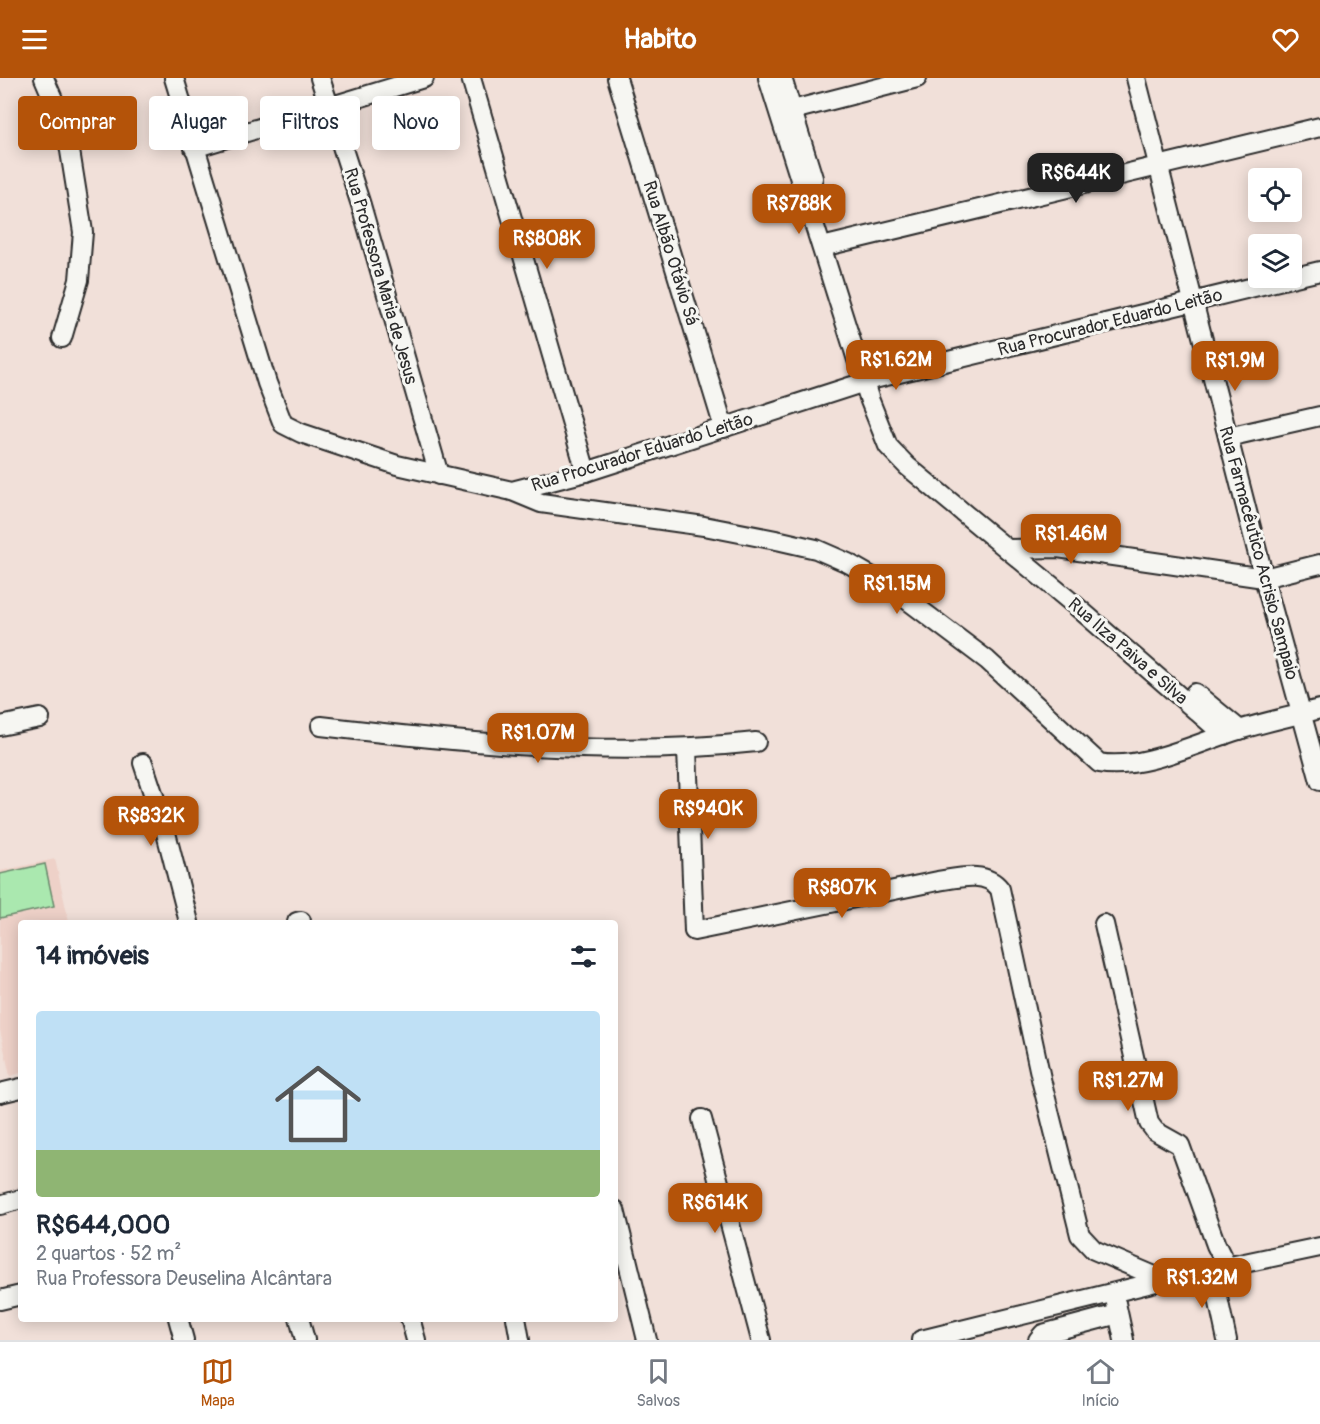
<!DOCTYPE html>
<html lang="pt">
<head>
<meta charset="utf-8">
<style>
	:root { --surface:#fff; --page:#f6f6f7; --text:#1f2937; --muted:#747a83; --line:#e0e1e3; --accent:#b45309 }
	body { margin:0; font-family:Pangolin,sans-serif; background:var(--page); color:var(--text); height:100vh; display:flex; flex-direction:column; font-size:22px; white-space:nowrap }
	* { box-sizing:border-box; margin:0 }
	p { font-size:20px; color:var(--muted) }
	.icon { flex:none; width:33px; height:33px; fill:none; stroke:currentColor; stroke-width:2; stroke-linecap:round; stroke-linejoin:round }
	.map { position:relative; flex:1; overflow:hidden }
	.panel { position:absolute; left:18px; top:842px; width:600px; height:402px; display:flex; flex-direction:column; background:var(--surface); border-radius:6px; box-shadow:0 3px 15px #0003 }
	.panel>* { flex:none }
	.top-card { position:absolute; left:18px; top:18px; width:600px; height:54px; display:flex; gap:12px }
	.controls { position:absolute; left:1248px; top:90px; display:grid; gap:12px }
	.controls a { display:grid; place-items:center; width:54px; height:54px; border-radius:6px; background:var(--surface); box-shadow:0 3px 15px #0003; font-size:30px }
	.price { position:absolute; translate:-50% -51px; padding:0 14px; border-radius:12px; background:var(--accent); color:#fff; font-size:20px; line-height:39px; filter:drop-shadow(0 2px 3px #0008) }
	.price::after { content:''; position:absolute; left:50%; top:36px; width:18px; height:14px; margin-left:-9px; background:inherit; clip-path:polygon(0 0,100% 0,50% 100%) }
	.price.current { background:#222; color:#fff }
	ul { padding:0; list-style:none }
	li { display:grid; align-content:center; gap:12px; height:318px; padding:0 18px }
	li+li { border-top:2px solid var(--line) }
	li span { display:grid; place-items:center; height:186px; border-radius:6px; color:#555 }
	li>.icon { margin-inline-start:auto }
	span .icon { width:108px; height:108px; fill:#fffc; stroke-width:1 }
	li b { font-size:26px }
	h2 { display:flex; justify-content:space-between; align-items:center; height:72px; padding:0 18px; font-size:26px }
	.tag { padding:0 21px; border-radius:6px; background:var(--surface); box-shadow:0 3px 15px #0003; font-size:21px; line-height:54px }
	.tag.current { background:var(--accent); color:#fff }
	header { display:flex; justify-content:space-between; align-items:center; height:78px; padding:0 18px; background:var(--accent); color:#fff; font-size:27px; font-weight:800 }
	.tabs { display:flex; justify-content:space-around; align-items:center; height:84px; border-top:2px solid var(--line); background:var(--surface); font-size:16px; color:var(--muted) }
	.tabs a { display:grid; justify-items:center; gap:3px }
	.tabs .current { color:var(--accent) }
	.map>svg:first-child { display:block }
</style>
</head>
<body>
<header><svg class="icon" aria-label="menu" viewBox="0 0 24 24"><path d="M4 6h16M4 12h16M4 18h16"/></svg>Habito<svg class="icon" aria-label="heart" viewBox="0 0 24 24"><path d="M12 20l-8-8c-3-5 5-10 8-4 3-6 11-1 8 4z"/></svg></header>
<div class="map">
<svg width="1320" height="1262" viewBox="0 0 1320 1262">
	<rect width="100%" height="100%" fill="#f1e0d9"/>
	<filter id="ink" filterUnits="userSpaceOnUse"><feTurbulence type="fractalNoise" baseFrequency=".0167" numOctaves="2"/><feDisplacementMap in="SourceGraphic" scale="12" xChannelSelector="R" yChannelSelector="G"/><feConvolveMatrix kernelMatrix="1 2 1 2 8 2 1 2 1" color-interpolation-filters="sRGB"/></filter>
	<g filter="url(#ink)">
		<polygon fill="#eed1c8" points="55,781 69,844 21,844 21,995 10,998 0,952 0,793"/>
		<polygon fill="#aae8af" stroke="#6a8a6d" stroke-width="1.5" points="45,786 54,828 0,840 0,796"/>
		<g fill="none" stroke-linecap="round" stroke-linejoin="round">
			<g stroke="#2b2b2b" stroke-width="22">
				<g id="minor">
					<polyline points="44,0 67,54 83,154 79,202 62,260"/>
					<polyline points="174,0 267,305 283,346 301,355 397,387 512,413 586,394 874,301 1320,193"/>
					<polyline points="320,0 361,127 439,397"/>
					<polyline points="471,0 586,394"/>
					<polyline points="617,0 724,350"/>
					<polyline points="768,0 870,323 888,368 907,388 1076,528 1224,657"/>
					<polyline points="782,0 813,100"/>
					<polyline points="1136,0 1264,500 1320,703"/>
					<polyline points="781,35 917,0"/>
					<polyline points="194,70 424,0"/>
					<polyline points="822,169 1320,49"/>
					<polyline points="1228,359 1320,338"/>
					<path d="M512,413l29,12 163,23 77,15 35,8 32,14 42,24 97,73 112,103c42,8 100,-21 140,-33 26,-8 54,-14 81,-21"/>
					<polyline points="1007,471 1058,470 1264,500 1320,486"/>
					<polyline points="1195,615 1240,652"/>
					<polyline points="0,648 40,640"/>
					<path d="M321,648c144,17 290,32 435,16"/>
					<path d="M687,671l7,182 244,-50c20,-3 48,-11 62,8l42,194 38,152 14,15 70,30"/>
					<polyline points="143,685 165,751 189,844"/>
					<polyline points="297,844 301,843"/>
					<polyline points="1104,846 1149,1045 1155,1053 1180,1067 1216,1167 1227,1189"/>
					<polyline points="0,1015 21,1010"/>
					<polyline points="702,1041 761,1262"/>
					<polyline points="0,1127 21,1121"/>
					<polyline points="615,1132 647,1262"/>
					<polyline points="1212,1192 1227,1262"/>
					<polyline points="0,1222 21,1217"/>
					<polyline points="1116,1225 1124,1262"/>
					<polyline points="178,1240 184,1262"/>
					<polyline points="299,1240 305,1262"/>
					<polyline points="410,1240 416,1262"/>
					<polyline points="516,1240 520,1262"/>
					<polyline points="921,1262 1164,1202 1320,1169"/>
					<polyline points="1038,1262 1043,1256 1118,1236"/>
				</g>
			</g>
			<use href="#minor" stroke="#f6f6f2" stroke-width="18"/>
		</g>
	</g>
	<g text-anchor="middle" stroke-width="6" stroke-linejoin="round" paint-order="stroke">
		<g font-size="18" fill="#2b2b2b" stroke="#f6f6f2">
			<text transform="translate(671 175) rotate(73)" y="6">Rua Albão Otávio Sá</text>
			<text transform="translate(381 198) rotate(74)" y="6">Rua Professora Maria de Jesus</text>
			<text transform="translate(1110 244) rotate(-14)" y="6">Rua Procurador Eduardo Leitão</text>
			<text transform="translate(642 374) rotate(-17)" y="6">Rua Procurador Eduardo Leitão</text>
			<text transform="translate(1259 475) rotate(75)" y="6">Rua Farmacêutico Acrisio Sampaio</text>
			<text transform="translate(1128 573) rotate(41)" y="6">Rua Ilza Paiva e Silva</text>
		</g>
	</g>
</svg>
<div class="controls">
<a><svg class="icon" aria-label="locate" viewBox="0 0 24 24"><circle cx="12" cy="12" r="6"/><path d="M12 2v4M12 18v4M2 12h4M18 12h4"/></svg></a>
<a><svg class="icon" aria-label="layers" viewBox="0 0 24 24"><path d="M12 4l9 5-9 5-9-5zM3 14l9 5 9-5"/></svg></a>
</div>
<b class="price current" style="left:1076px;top:126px">R$644K</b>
<b class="price" style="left:799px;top:157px">R$788K</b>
<b class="price" style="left:547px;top:192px">R$808K</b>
<b class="price" style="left:896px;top:313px">R$1.62M</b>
<b class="price" style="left:1235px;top:314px">R$1.9M</b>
<b class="price" style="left:1071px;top:487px">R$1.46M</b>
<b class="price" style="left:897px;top:537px">R$1.15M</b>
<b class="price" style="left:538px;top:686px">R$1.07M</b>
<b class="price" style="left:708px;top:762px">R$940K</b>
<b class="price" style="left:151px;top:769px">R$832K</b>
<b class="price" style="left:842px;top:841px">R$807K</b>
<b class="price" style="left:1128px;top:1034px">R$1.27M</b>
<b class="price" style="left:715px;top:1156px">R$614K</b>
<b class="price" style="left:1202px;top:1231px">R$1.32M</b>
<div class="top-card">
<a class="tag current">Comprar</a>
<a class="tag">Alugar</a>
<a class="tag">Filtros</a>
<a class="tag">Novo</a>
</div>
<section class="panel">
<h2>14 imóveis<svg class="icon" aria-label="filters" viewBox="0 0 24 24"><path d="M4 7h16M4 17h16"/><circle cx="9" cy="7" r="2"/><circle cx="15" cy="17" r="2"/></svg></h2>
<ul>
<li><span style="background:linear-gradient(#bfe0f5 75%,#8fb573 0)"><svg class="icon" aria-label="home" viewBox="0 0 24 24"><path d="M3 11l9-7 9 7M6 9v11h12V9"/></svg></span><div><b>R$644,000</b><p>2 quartos · 52 m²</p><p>Rua Professora Deuselina Alcântara</p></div></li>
</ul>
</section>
</div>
<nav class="tabs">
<a class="current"><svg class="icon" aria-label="map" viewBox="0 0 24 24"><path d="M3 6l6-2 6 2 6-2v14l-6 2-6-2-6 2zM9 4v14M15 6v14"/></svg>Mapa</a>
<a><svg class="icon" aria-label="saved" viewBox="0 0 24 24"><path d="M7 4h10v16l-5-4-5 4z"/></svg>Salvos</a>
<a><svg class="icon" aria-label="home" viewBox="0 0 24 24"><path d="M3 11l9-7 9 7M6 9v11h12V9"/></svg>Início</a>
</nav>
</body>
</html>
